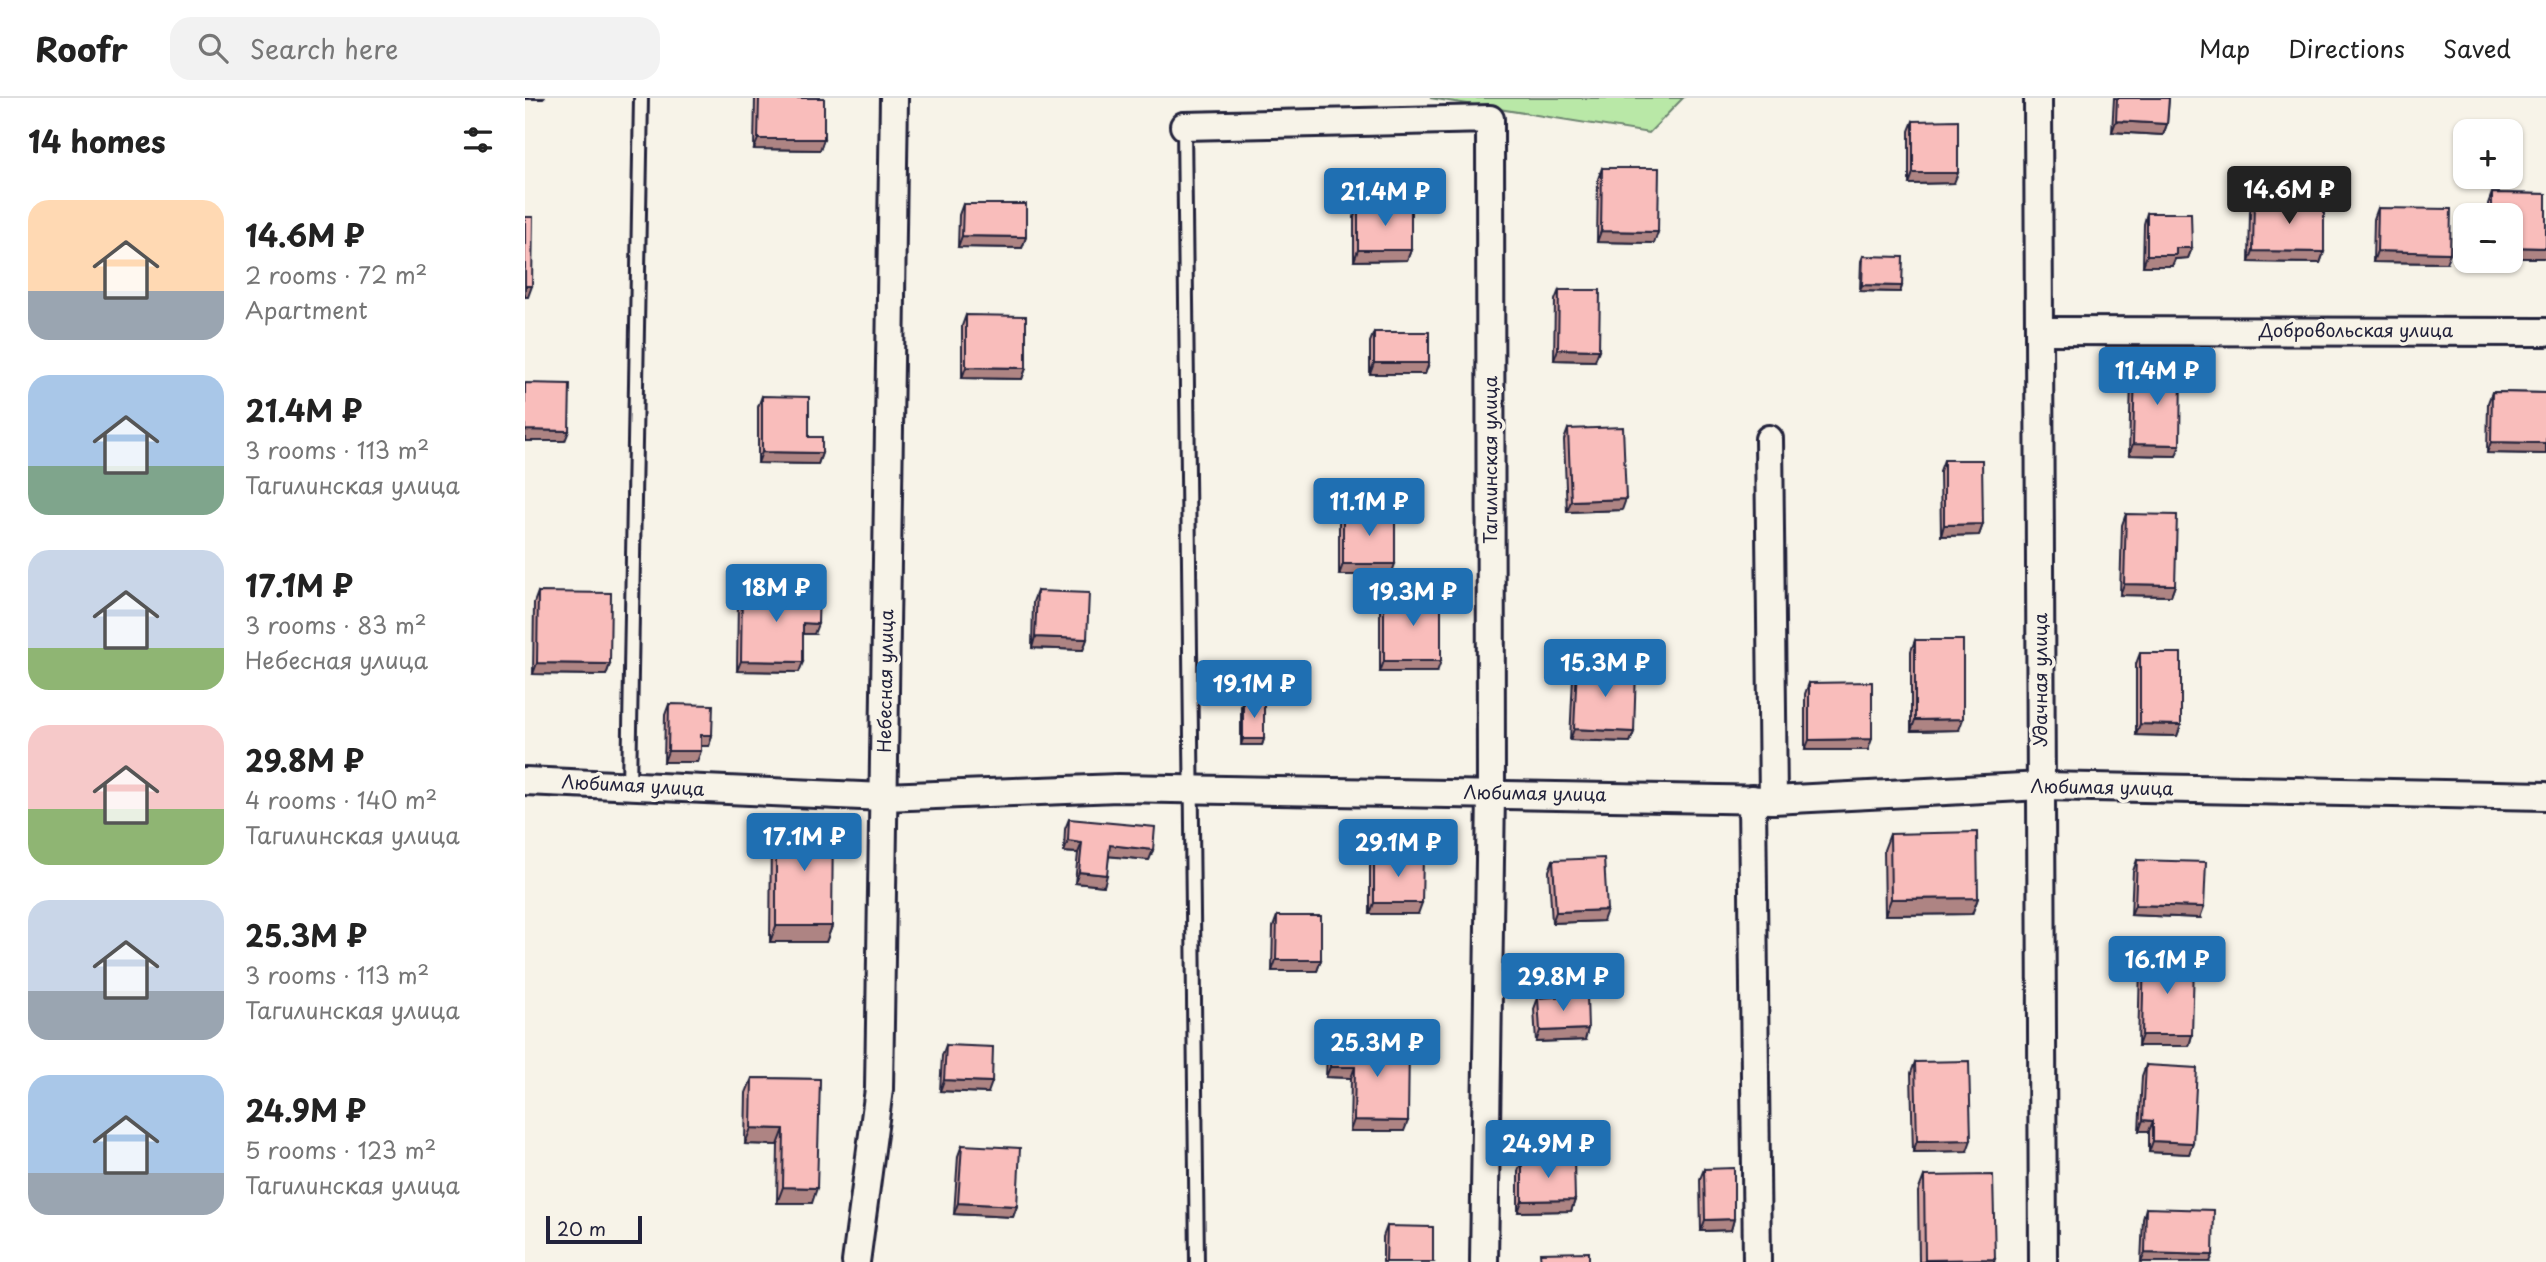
<!DOCTYPE html>
<html lang="en">
<head>
<meta charset="utf-8">
<style>
	:root { --surface:#fff; --page:#f2f2f2; --text:#222; --muted:#767676; --line:#e0e0e0; --accent:#1f6fb2 }
	body { margin:0; font-family:"Playpen Sans",sans-serif; background:var(--page); color:var(--text); height:100vh; display:flex; flex-direction:column; font-size:26px; white-space:nowrap }
	* { box-sizing:border-box; margin:0 }
	p { font-size:23px; color:var(--muted) }
	.icon { flex:none; width:38px; height:38px; fill:none; stroke:currentColor; stroke-width:2; stroke-linecap:round; stroke-linejoin:round }
	.map { position:relative; flex:1; overflow:hidden }
	.side { display:flex; flex-direction:column; background:var(--surface); width:525px }
	.side>* { flex:none }
	.tools { position:absolute; left:1928px; top:21px; display:grid; gap:14px }
	.tools a { display:grid; place-items:center; width:70px; height:70px; border-radius:14px; background:var(--surface); box-shadow:0 2px 5px #0004; font-size:35px }
	.scale { position:absolute; left:21px; bottom:18px; width:96px; box-sizing:border-box; padding-left:7px; border:4px solid #22223b; border-top:0; font-size:19px; line-height:24px; white-space:nowrap; color:#22223b; -webkit-text-stroke:5px #f7f3e8; paint-order:stroke }
	.price { position:absolute; translate:-50% -60px; padding:0 16px; border-radius:7px; background:var(--accent); color:#fff; font-size:23px; line-height:46px; filter:drop-shadow(0 2px 4px #0008) }
	.price::after { content:''; position:absolute; left:50%; top:42px; width:21px; height:16px; margin-left:-10px; background:inherit; clip-path:polygon(0 0,100% 0,50% 100%) }
	.price.on { background:#222; color:#fff }
	ul { padding:0; list-style:none }
	li { display:flex; align-items:center; gap:21px; height:175px; padding:0 28px }
	li span { display:grid; place-items:center; flex:none; width:196px; height:140px; border-radius:21px; color:#555 }
	li>.icon { margin-inline-start:auto }
	span .icon { width:84px; height:84px; fill:#fffc; stroke-width:1 }
	li b { font-size:30px }
	h2 { display:flex; justify-content:space-between; align-items:center; height:84px; padding:0 28px; font-size:30px }
	header { display:flex; align-items:center; gap:42px; box-sizing:border-box; height:98px; padding:0 35px; background:var(--surface); border-bottom:2px solid var(--line) }
	header strong { font-size:33px }
	nav { display:flex; gap:38px; margin-inline-start:auto; font-size:24px }
	.search { width:490px; height:63px; background:var(--page); display:flex; align-items:center; gap:18px; box-sizing:border-box; padding:0 24px; border-radius:21px; color:var(--muted); font-size:26px }
	main { display:flex; flex:1; min-height:0 }
	.map>svg:first-child { display:block }
</style>
</head>
<body>
<header>
<strong>Roofr</strong>
<div class="search"><svg class="icon" aria-label="search" viewBox="0 0 24 24"><circle cx="10" cy="10" r="6"/><path d="M15 15l6 6"/></svg>Search here</div>
<nav><a>Map</a><a>Directions</a><a>Saved</a></nav>
</header>
<main>
<section class="side">
<h2>14 homes<svg class="icon" aria-label="filters" viewBox="0 0 24 24"><path d="M4 7h16M4 17h16"/><circle cx="9" cy="7" r="2"/><circle cx="15" cy="17" r="2"/></svg></h2>
<ul>
<li><span style="background:linear-gradient(#ffd9b3 65%,#9aa5b1 0)"><svg class="icon" aria-label="home" viewBox="0 0 24 24"><path d="M3 11l9-7 9 7M6 9v11h12V9"/></svg></span><div><b>14.6M ₽</b><p>2 rooms · 72 m²</p><p>Apartment</p></div></li>
<li><span style="background:linear-gradient(#a9c7e8 65%,#7fa58c 0)"><svg class="icon" aria-label="home" viewBox="0 0 24 24"><path d="M3 11l9-7 9 7M6 9v11h12V9"/></svg></span><div><b>21.4M ₽</b><p>3 rooms · 113 m²</p><p>Тагилинская улица</p></div></li>
<li><span style="background:linear-gradient(#c9d6e8 70%,#8fb573 0)"><svg class="icon" aria-label="home" viewBox="0 0 24 24"><path d="M3 11l9-7 9 7M6 9v11h12V9"/></svg></span><div><b>17.1M ₽</b><p>3 rooms · 83 m²</p><p>Небесная улица</p></div></li>
<li><span style="background:linear-gradient(#f6c9c9 60%,#8fb573 0)"><svg class="icon" aria-label="home" viewBox="0 0 24 24"><path d="M3 11l9-7 9 7M6 9v11h12V9"/></svg></span><div><b>29.8M ₽</b><p>4 rooms · 140 m²</p><p>Тагилинская улица</p></div></li>
<li><span style="background:linear-gradient(#c9d6e8 65%,#9aa5b1 0)"><svg class="icon" aria-label="home" viewBox="0 0 24 24"><path d="M3 11l9-7 9 7M6 9v11h12V9"/></svg></span><div><b>25.3M ₽</b><p>3 rooms · 113 m²</p><p>Тагилинская улица</p></div></li>
<li><span style="background:linear-gradient(#a9c7e8 70%,#9aa5b1 0)"><svg class="icon" aria-label="home" viewBox="0 0 24 24"><path d="M3 11l9-7 9 7M6 9v11h12V9"/></svg></span><div><b>24.9M ₽</b><p>5 rooms · 123 m²</p><p>Тагилинская улица</p></div></li>
</ul>
</section>
<div class="map">
<svg width="2021" height="1164" viewBox="0 0 2021 1164">
	<rect width="100%" height="100%" fill="#f7f3e8"/>
	<filter id="ink" filterUnits="userSpaceOnUse"><feTurbulence type="fractalNoise" baseFrequency=".0143" numOctaves="2"/><feDisplacementMap in="SourceGraphic" scale="14" xChannelSelector="R" yChannelSelector="G"/><feConvolveMatrix kernelMatrix="1 2 1 2 8 2 1 2 1" color-interpolation-filters="sRGB"/></filter>
	<g filter="url(#ink)">
		<polygon fill="#b9e8a7" stroke="#6e8571" stroke-width="2" points="905,0 1158,0 1124,35"/>
		<g fill="none" stroke-linecap="round" stroke-linejoin="round">
			<g stroke="#22223b" stroke-width="18">
				<g id="lane">
					<polyline points="659,28 672,1164"/>
					<polyline points="104,688 116,0"/>
				</g>
			</g>
			<g stroke="#22223b" stroke-width="32">
				<g id="street">
					<polyline points="1513,0 1518,1164"/>
					<polyline points="659,28 965,21 966,695 959,1164"/>
					<polyline points="1515,233 2021,234"/>
					<polyline points="1244,341 1248,702"/>
					<polyline points="0,683 359,699 593,690 1248,702 1517,688 2021,698"/>
					<polyline points="1227,701 1232,1164"/>
					<polyline points="331,1164 354,991 369,0"/>
				</g>
			</g>
			<use href="#lane" stroke="#f7f3e8" stroke-width="12"/>
			<use href="#street" stroke="#f7f3e8" stroke-width="26"/>
		</g>
		<g fill="#d6a3a1" stroke="#22223b" stroke-width="2">
			<polygon points="230,0 299,0 299,41 295,52 229,51"/>
			<polygon points="1589,0 1644,0 1642,26 1638,37 1587,34"/>
			<polygon points="1388,23 1429,85 1384,86 1384,33"/>
			<polygon points="1077,70 1133,134 1129,145 1072,144 1073,81"/>
			<polygon points="1967,95 2021,96 2021,160 1986,160 1986,117 1963,117 1963,106"/>
			<polygon points="1729,102 1799,154 1795,165 1724,164 1725,113"/>
			<polygon points="438,106 501,139 497,150 433,149 434,117"/>
			<polygon points="833,108 886,152 882,162 829,163 829,119"/>
			<polygon points="1853,110 1921,165 1848,164 1849,121"/>
			<polygon points="1622,115 1667,150 1663,160 1650,161 1647,168 1618,168 1619,126"/>
			<polygon points="1338,158 1377,188 1375,194 1335,193 1336,163"/>
			<polygon points="1034,192 1070,263 1029,262 1030,202"/>
			<polygon points="441,217 501,270 497,281 437,280 437,228"/>
			<polygon points="849,234 904,265 900,276 845,276 845,244"/>
			<polygon points="1610,271 1651,358 1604,357 1606,281"/>
			<polygon points="1967,294 2021,295 2021,356 1962,355 1963,305"/>
			<polygon points="237,298 284,339 297,355 293,366 233,365 233,309"/>
			<polygon points="1043,331 1097,412 1042,414 1039,342"/>
			<polygon points="1419,362 1458,426 1454,437 1416,438 1415,373"/>
			<polygon points="818,414 866,477 814,477 814,425"/>
			<polygon points="1601,416 1650,487 1646,498 1595,497 1597,427"/>
			<polygon points="217,491 289,536 278,536 274,574 212,573 213,501"/>
			<polygon points="512,493 562,541 558,552 507,550 508,504"/>
			<polygon points="13,494 85,566 81,577 8,576 9,505"/>
			<polygon points="859,497 912,574 855,574 855,508"/>
			<polygon points="1390,542 1434,632 1386,633 1386,553"/>
			<polygon points="1615,555 1656,627 1652,638 1611,637 1611,566"/>
			<polygon points="1052,568 1109,634 1105,644 1045,642 1048,579"/>
			<polygon points="1284,585 1343,652 1280,652 1280,596"/>
			<polygon points="718,603 739,641 737,647 716,647 716,608"/>
			<polygon points="144,606 187,637 184,648 176,648 172,664 139,664 140,617"/>
			<polygon points="251,721 307,828 301,844 245,844 246,737"/>
			<polygon points="544,721 628,752 624,762 584,758 579,788 550,785 553,755 539,754 540,731"/>
			<polygon points="1365,736 1453,800 1447,816 1360,817 1359,752"/>
			<polygon points="849,757 893,816 845,816 845,768"/>
			<polygon points="1028,762 1078,823 1027,825 1024,773"/>
			<polygon points="1612,762 1675,820 1606,817 1608,773"/>
			<polygon points="752,818 796,862 792,873 747,873 748,829"/>
			<polygon points="1619,856 1667,937 1664,948 1613,948 1615,867"/>
			<polygon points="1013,900 1060,942 1011,944 1009,911"/>
			<polygon points="806,946 884,947 879,1033 825,1033 826,980 801,979 802,957"/>
			<polygon points="421,947 463,995 415,993 417,958"/>
			<polygon points="1390,964 1442,1053 1388,1054 1386,975"/>
			<polygon points="1621,967 1668,1045 1664,1056 1624,1054 1624,1033 1614,1033 1617,978"/>
			<polygon points="227,980 295,981 287,1105 252,1105 253,1047 220,1046 221,995"/>
			<polygon points="437,1047 492,1108 488,1119 429,1116 433,1058"/>
			<polygon points="997,1063 1050,1102 1046,1113 993,1114 993,1073"/>
			<polygon points="1179,1071 1209,1121 1206,1132 1176,1133 1175,1081"/>
			<polygon points="1399,1078 1469,1164 1394,1164 1393,1094"/>
			<polygon points="1621,1110 1685,1164 1616,1164 1618,1121"/>
			<polygon points="862,1128 908,1164 858,1164 858,1139"/>
		</g>
		<g fill="#ae8483" stroke="#22223b" stroke-width="2">
			<polygon points="0,0 19,0 18,1 0,1"/>
			<polygon points="1591,23 1642,26 1638,37 1587,34"/>
			<polygon points="233,41 299,41 295,52 229,51"/>
			<polygon points="1388,75 1433,75 1429,85 1384,86"/>
			<polygon points="1076,133 1133,134 1129,145 1072,144"/>
			<polygon points="437,138 501,139 497,150 433,149"/>
			<polygon points="1986,149 2021,150 2021,160 1986,160"/>
			<polygon points="1651,150 1667,150 1663,160 1650,161 1647,168 1618,168 1622,157"/>
			<polygon points="833,152 886,152 882,162 829,163"/>
			<polygon points="1728,153 1799,154 1795,165 1724,164"/>
			<polygon points="1852,153 1925,155 1921,165 1848,164"/>
			<polygon points="1337,187 1377,188 1375,194 1335,193"/>
			<polygon points="0,188 7,188 3,199 0,199"/>
			<polygon points="1033,251 1074,252 1070,263 1029,262"/>
			<polygon points="849,265 904,265 900,276 845,276"/>
			<polygon points="441,269 501,270 497,281 437,280"/>
			<polygon points="0,332 44,333 40,343 0,343"/>
			<polygon points="1966,344 2021,345 2021,356 1962,355"/>
			<polygon points="1608,346 1655,347 1651,358 1604,357"/>
			<polygon points="237,354 297,355 293,366 233,365"/>
			<polygon points="1101,401 1097,412 1042,414 1046,403"/>
			<polygon points="1458,426 1454,437 1416,438 1419,427"/>
			<polygon points="818,466 870,466 866,477 814,477"/>
			<polygon points="1599,486 1650,487 1646,498 1595,497"/>
			<polygon points="278,525 293,526 289,536 274,536"/>
			<polygon points="510,539 562,541 558,552 507,550"/>
			<polygon points="216,563 278,564 274,574 212,573"/>
			<polygon points="859,563 916,563 912,574 855,574"/>
			<polygon points="12,565 85,566 81,577 8,576"/>
			<polygon points="1438,621 1434,632 1386,633 1390,622"/>
			<polygon points="1615,626 1656,627 1652,638 1611,637"/>
			<polygon points="1049,631 1109,634 1105,644 1045,642"/>
			<polygon points="176,637 187,637 184,648 172,648"/>
			<polygon points="718,641 739,641 737,647 716,647"/>
			<polygon points="1347,641 1343,652 1280,652 1284,642"/>
			<polygon points="143,653 176,653 172,664 139,664"/>
			<polygon points="543,743 557,745 553,755 539,754"/>
			<polygon points="585,747 628,752 624,762 581,758"/>
			<polygon points="554,774 582,777 579,788 550,785"/>
			<polygon points="1453,800 1447,816 1360,817 1366,801"/>
			<polygon points="849,805 897,805 893,816 845,816"/>
			<polygon points="1610,807 1679,809 1675,820 1606,817"/>
			<polygon points="1082,812 1078,823 1027,825 1031,814"/>
			<polygon points="251,828 307,828 301,844 245,844"/>
			<polygon points="751,862 796,862 792,873 747,873"/>
			<polygon points="1063,931 1060,942 1011,944 1015,933"/>
			<polygon points="1617,937 1667,937 1664,948 1613,948"/>
			<polygon points="805,969 830,969 826,980 801,979"/>
			<polygon points="419,982 467,984 463,995 415,993"/>
			<polygon points="829,1022 883,1023 879,1033 825,1033"/>
			<polygon points="1618,1022 1628,1023 1624,1033 1614,1033"/>
			<polygon points="226,1030 259,1031 253,1047 220,1046"/>
			<polygon points="1446,1042 1442,1053 1388,1054 1392,1043"/>
			<polygon points="1628,1043 1668,1045 1664,1056 1624,1054"/>
			<polygon points="258,1089 292,1090 287,1105 252,1105"/>
			<polygon points="1050,1102 1046,1113 993,1114 997,1103"/>
			<polygon points="433,1105 492,1108 488,1119 429,1116"/>
			<polygon points="1209,1121 1206,1132 1176,1133 1180,1122"/>
			<polygon points="1620,1155 1688,1157 1685,1164 1616,1164"/>
			<polygon points="1470,1161 1469,1164 1399,1164 1400,1162"/>
		</g>
		<g fill="#f9bdbb" stroke="#22223b" stroke-width="2">
			<polygon points="234,0 299,0 299,41 233,41"/>
			<polygon points="1592,0 1644,0 1642,26 1591,23"/>
			<polygon points="1433,22 1433,75 1388,75 1388,23"/>
			<polygon points="1077,70 1134,70 1133,134 1076,133"/>
			<polygon points="1967,95 2021,96 2021,150 1986,149 1986,117 1967,117"/>
			<polygon points="1729,102 1799,103 1799,154 1728,153"/>
			<polygon points="438,106 501,106 501,139 437,138"/>
			<rect x="833" y="108" width="53" height="44"/>
			<polygon points="1853,110 1926,111 1925,155 1852,153"/>
			<polygon points="1622,115 1666,115 1667,150 1651,150 1651,157 1622,157"/>
			<polygon points="0,119 8,119 7,188 0,188"/>
			<polygon points="1338,158 1378,159 1377,188 1337,187"/>
			<polygon points="1034,192 1075,192 1074,252 1033,251"/>
			<polygon points="441,217 501,218 501,270 441,269"/>
			<rect x="849" y="234" width="55" height="31"/>
			<polygon points="1610,271 1656,271 1655,347 1608,346"/>
			<polygon points="0,285 45,286 44,333 0,332"/>
			<polygon points="1967,294 2021,295 2021,345 1966,344"/>
			<polygon points="237,298 284,299 284,339 297,339 297,355 237,354"/>
			<polygon points="1098,329 1101,401 1046,403 1043,331"/>
			<polygon points="1419,362 1457,362 1458,426 1419,427"/>
			<rect x="818" y="414" width="52" height="52"/>
			<polygon points="1601,416 1652,417 1650,487 1599,486"/>
			<polygon points="217,491 294,492 293,526 278,525 278,564 216,563"/>
			<polygon points="512,493 564,495 562,541 510,539"/>
			<polygon points="13,494 86,495 85,566 12,565"/>
			<rect x="859" y="497" width="57" height="66"/>
			<polygon points="1390,542 1438,542 1438,621 1390,622"/>
			<polygon points="1615,555 1656,555 1656,627 1615,626"/>
			<polygon points="1052,568 1111,571 1109,634 1049,631"/>
			<polygon points="1347,584 1347,641 1284,642 1284,585"/>
			<polygon points="739,602 739,641 718,641 718,603"/>
			<polygon points="144,606 188,607 187,637 176,637 176,653 143,653"/>
			<polygon points="251,721 308,722 307,828 251,828"/>
			<polygon points="544,721 630,729 628,752 585,747 582,777 554,774 557,745 543,743"/>
			<polygon points="1452,734 1453,800 1366,801 1365,736"/>
			<polygon points="849,757 898,758 897,805 849,805"/>
			<polygon points="1079,760 1082,812 1031,814 1028,762"/>
			<polygon points="1612,762 1681,764 1679,809 1610,807"/>
			<polygon points="752,818 796,818 796,862 751,862"/>
			<polygon points="1619,856 1653,857 1655,866 1669,866 1667,937 1617,937"/>
			<polygon points="1062,897 1063,931 1015,933 1013,900"/>
			<polygon points="806,946 884,947 883,1023 829,1022 830,969 805,969"/>
			<polygon points="421,947 468,949 467,984 419,982"/>
			<polygon points="1444,963 1446,1042 1392,1043 1390,964"/>
			<polygon points="1621,967 1672,970 1668,1045 1628,1043 1628,1023 1618,1022"/>
			<polygon points="227,980 295,981 292,1090 258,1089 259,1031 226,1030"/>
			<polygon points="437,1047 495,1050 492,1108 433,1105"/>
			<polygon points="1049,1061 1050,1102 997,1103 997,1063"/>
			<polygon points="1209,1070 1209,1121 1180,1122 1179,1071"/>
			<polygon points="1468,1077 1470,1161 1400,1162 1399,1078"/>
			<polygon points="1621,1110 1689,1112 1688,1157 1620,1155"/>
			<polygon points="862,1128 908,1129 908,1164 861,1164"/>
			<polygon points="1064,1154 1064,1164 1016,1164 1015,1155"/>
		</g>
	</g>
	<g text-anchor="middle" stroke-width="7" stroke-linejoin="round" paint-order="stroke">
		<g font-size="18" fill="#22223b" stroke="#f7f3e8">
			<text x="1831" y="239">Добровольская улица</text>
			<text transform="translate(966 362) rotate(-90)" y="6">Тагилинская улица</text>
			<text transform="translate(1516 582) rotate(-90)" y="6">Удачная улица</text>
			<text transform="translate(361 583) rotate(-89)" y="6">Небесная улица</text>
			<text transform="translate(108 688) rotate(3)" y="6">Любимая улица</text>
			<text transform="translate(1577 690) rotate(1)" y="6">Любимая улица</text>
			<text transform="translate(1010 696) rotate(1)" y="6">Любимая улица</text>
		</g>
	</g>
</svg>
<div class="tools">
<a>+</a>
<a>−</a>
</div>
<div class="scale">20 m</div>
<b class="price on" style="left:1764px;top:128px">14.6M ₽</b>
<b class="price" style="left:860px;top:130px">21.4M ₽</b>
<b class="price" style="left:1632px;top:309px">11.4M ₽</b>
<b class="price" style="left:844px;top:440px">11.1M ₽</b>
<b class="price" style="left:251px;top:526px">18M ₽</b>
<b class="price" style="left:888px;top:530px">19.3M ₽</b>
<b class="price" style="left:1080px;top:601px">15.3M ₽</b>
<b class="price" style="left:729px;top:622px">19.1M ₽</b>
<b class="price" style="left:279px;top:775px">17.1M ₽</b>
<b class="price" style="left:873px;top:781px">29.1M ₽</b>
<b class="price" style="left:1642px;top:898px">16.1M ₽</b>
<b class="price" style="left:1038px;top:915px">29.8M ₽</b>
<b class="price" style="left:852px;top:981px">25.3M ₽</b>
<b class="price" style="left:1023px;top:1082px">24.9M ₽</b>
</div>
</main>
</body>
</html>
